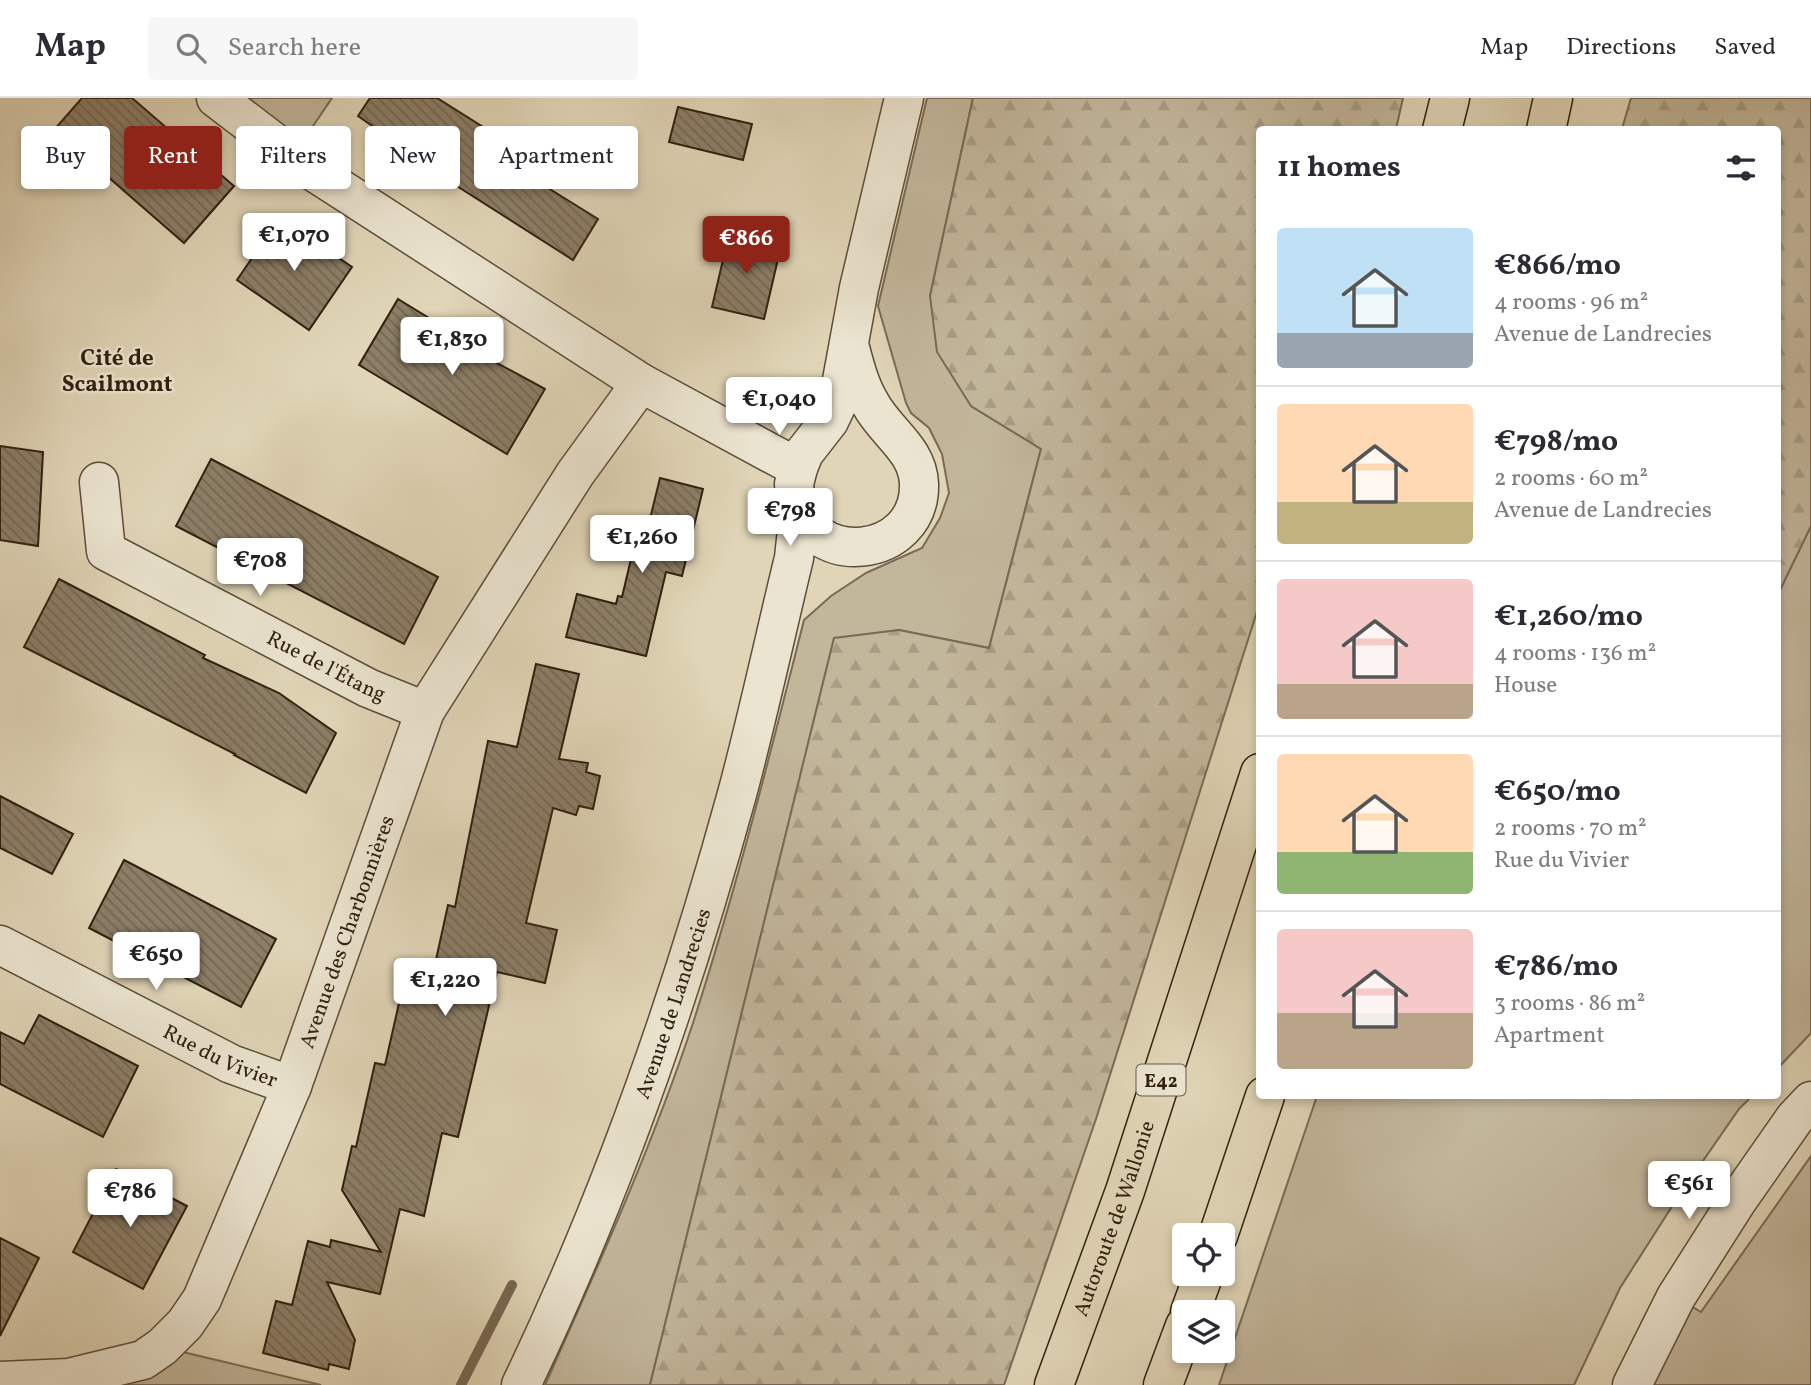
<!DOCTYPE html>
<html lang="en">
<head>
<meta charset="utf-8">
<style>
	:root { --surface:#fff; --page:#f7f7f7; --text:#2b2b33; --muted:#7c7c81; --line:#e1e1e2; --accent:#8f2418 }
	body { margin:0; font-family:Vollkorn,serif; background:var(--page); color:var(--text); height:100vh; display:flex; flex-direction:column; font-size:26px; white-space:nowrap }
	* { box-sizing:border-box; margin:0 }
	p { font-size:23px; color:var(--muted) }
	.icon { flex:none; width:38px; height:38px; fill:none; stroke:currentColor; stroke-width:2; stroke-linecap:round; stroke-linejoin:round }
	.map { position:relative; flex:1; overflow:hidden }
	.side { position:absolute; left:1256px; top:28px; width:525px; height:973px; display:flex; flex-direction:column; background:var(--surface); border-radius:7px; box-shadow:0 4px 10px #0003 }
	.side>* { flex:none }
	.banner { position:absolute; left:21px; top:28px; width:665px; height:63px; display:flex; gap:14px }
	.fabs { position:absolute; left:1172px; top:1125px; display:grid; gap:14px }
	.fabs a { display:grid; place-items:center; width:63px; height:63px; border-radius:7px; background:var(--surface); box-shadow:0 4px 10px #0003; font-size:35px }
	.price { position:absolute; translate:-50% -60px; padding:0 16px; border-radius:7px; background:#fff; color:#222; font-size:23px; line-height:46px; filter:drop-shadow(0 2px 4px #0008) }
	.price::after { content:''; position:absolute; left:50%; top:42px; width:21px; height:16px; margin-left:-10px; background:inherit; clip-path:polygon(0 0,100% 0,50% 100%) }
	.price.selected { background:var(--accent); color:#fff }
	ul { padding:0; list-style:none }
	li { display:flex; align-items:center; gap:21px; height:175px; padding:0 21px }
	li+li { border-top:2px solid var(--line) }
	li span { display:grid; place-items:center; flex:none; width:196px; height:140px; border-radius:7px; color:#555 }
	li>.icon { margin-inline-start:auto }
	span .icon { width:84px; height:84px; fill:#fffc; stroke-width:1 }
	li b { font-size:30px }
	h2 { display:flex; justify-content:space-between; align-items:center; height:84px; padding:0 21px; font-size:30px }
	.chip { padding:0 24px; border-radius:7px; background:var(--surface); box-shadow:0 4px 10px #0003; font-size:24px; line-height:63px }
	.chip.selected { background:var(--accent); color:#fff }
	header { display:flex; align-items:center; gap:42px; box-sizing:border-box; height:98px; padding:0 35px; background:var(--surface); border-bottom:2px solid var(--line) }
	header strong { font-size:33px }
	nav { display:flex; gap:38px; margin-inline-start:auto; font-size:24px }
	.search { width:490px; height:63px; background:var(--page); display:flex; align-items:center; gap:18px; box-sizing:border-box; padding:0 24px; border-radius:7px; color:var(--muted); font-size:26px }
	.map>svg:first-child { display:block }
</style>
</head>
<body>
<header>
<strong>Map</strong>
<div class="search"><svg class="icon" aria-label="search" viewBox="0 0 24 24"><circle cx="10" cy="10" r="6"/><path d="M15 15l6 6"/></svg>Search here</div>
<nav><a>Map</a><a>Directions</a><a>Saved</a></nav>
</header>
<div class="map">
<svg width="1811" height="1287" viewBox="0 0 1811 1287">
	<defs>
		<pattern id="forest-firs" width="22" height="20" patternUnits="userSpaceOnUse" patternTransform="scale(1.75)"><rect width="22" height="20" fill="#c2b69b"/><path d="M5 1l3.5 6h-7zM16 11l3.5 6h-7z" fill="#a79c84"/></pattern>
		<pattern id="building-back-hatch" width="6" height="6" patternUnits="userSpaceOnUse" patternTransform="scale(1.75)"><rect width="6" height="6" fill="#8c7e67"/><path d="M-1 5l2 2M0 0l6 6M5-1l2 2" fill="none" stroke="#736753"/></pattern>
	</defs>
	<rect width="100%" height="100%" fill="#e0d5b7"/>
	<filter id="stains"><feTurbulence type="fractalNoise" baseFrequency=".00286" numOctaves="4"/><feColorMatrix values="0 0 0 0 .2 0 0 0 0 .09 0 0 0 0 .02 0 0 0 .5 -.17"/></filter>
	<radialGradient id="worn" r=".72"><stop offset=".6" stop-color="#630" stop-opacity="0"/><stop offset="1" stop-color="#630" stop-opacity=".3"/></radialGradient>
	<g fill="#c2b69b" stroke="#796b56" stroke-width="2">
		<polygon points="216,0 332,0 292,59"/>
		<path d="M927,0h46l-43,198 41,110 70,43 -52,199 -90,-18 -65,9 -184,746h-105c53,-119 107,-238 148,-362 43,-133 77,-268 111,-403l27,-24 35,-23 56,-25 18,-30 9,-25 -7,-39 -13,-26 -18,-15 -5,-10 -28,-97z"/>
		<polygon points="1811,428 1811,935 1778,970 1778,496"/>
		<polygon points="1317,998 1752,998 1739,1011 1678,1099 1620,1190 1574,1287 1219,1287"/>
		<polygon points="1811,1058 1811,1287 1632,1287 1676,1199 1701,1214"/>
		<polygon points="162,1249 321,1287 119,1287"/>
	</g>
	<g fill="url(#forest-firs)" stroke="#796b56" stroke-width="2">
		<polygon points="973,0 1403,0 1396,31 1260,32 1260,504 1096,1021 1004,1287 650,1287 834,540 899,532 989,550 1041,351 971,308 937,254 930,198"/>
		<polygon points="1631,0 1811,0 1811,428 1778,496 1778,32 1622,31"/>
	</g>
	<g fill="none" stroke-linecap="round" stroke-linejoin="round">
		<polyline stroke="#766752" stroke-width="10" points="461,1287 512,1187"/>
	</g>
	<g fill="url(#building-back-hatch)" stroke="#302010" stroke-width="2">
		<polygon points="82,0 132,0 234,88 184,145 54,32"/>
		<polygon points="370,0 437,0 510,46 502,58 504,60 503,62 598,121 573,162 430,71 431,69 358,18"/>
		<polygon points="678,9 752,26 743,62 669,44"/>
		<polygon points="280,119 352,169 309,232 237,182"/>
		<polygon points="729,136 781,148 764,221 712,209"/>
		<polygon points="398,201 488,256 486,259 545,291 507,356 359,267"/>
		<polygon points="0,348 43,354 38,448 0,442"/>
		<polygon points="211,361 438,479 404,546 176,428"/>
		<polygon points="660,380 703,391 682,478 666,474 646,558 566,539 577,496 616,506 618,498 622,499 640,423 649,425"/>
		<polygon points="59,481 205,557 203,560 279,595 336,635 306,695 234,657 235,656 24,549"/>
		<polygon points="536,566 579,576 559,661 588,665 586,674 600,678 593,711 579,708 576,717 553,710 526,825 557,832 545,885 497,874 458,1039 442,1035 424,1118 400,1111 380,1196 327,1184 355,1242 349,1271 329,1266 328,1272 263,1255 276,1203 292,1207 308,1143 330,1149 331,1142 381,1154 342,1092 352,1048 356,1049 375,965 385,967 404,883 430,889 448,807 455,809 488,643 517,649"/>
		<polygon points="0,698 73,736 52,776 0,750"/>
		<polygon points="124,762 276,841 241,909 89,830"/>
		<polygon points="39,917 138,968 103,1039 0,986 0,934 24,946"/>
		<polygon points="116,1071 187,1108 143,1191 73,1154"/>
		<polygon points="0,1140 39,1160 0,1238"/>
	</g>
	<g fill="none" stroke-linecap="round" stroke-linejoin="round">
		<g stroke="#5c4d3a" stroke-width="41">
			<g id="minor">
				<polyline points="216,0 305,68 641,285 798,370"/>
				<path id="s1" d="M99,384l7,69 262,137 57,23"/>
				<path d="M796,398c10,75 125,64 123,-12 -1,-35 -34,-52 -49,-81 -10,-17 -15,-36 -20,-55"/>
				<path id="s2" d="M0,847l231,119 61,22"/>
				<path id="s3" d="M0,1283l69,-3 74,-18 19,-13 23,-23 17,-25 90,-213 133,-375 150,-237 66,-91"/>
				<path id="s4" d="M521,1287c92,-191 160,-387 216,-591 21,-78 38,-158 57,-236l3,-28 -3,-46 4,-16 6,-15 25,-32 9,-19 21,-114 45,-190"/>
				<polyline points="1632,1287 1676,1199 1737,1103 1795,1020 1811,1003"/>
			</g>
		</g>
		<g stroke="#302010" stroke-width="41">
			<g id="highway">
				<polyline points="1442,32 1450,0"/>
				<polyline points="1546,32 1553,0"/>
				<polyline points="1218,1138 1265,998"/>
				<polyline points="1190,1214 1204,1176"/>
				<path id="s5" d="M1054,1287l71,-194 135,-418"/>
				<polyline points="1163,1287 1185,1228"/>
			</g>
		</g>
		<use href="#minor" stroke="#ebe4d0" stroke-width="38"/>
		<use href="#highway" stroke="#e0d5b7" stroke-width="38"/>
	</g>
	<g text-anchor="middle" stroke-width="5" stroke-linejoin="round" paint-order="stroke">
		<rect fill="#ebe4d0" stroke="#685b4a" stroke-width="2" x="1136.5" y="966.5" width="49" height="31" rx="5"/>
		<g font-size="19" font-weight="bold" fill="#302010">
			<text x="1161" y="989">E42</text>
		</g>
		<g font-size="21" fill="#302010" stroke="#ebe4d0">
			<text dy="7" stroke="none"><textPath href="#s1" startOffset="318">Rue de l'Étang</textPath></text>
			<text dy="7" stroke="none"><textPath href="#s3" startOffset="626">Avenue des Charbonnières</textPath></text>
			<text dy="7" stroke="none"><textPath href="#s4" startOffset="411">Avenue de Landrecies</textPath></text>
			<text dy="7" stroke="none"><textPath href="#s2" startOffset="247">Rue du Vivier</textPath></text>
			<text dy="7" stroke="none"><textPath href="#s5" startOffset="177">Autoroute de Wallonie</textPath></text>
		</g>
		<g font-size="23" font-weight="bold" fill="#302010" stroke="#ebe4d0">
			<text x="117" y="267">Cité de<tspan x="117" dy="26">Scailmont</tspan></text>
		</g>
	</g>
	<rect width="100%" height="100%" filter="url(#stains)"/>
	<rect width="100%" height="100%" fill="url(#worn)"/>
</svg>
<div class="fabs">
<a><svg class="icon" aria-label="locate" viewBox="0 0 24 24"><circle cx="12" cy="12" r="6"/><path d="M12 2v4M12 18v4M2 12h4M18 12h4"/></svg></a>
<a><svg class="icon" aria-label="layers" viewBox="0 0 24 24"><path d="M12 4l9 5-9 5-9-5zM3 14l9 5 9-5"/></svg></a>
</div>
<b class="price" style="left:294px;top:175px">€1,070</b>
<b class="price selected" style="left:746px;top:178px">€866</b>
<b class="price" style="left:452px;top:279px">€1,830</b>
<b class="price" style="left:779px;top:339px">€1,040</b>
<b class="price" style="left:790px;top:450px">€798</b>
<b class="price" style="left:642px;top:477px">€1,260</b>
<b class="price" style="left:260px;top:500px">€708</b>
<b class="price" style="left:156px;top:894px">€650</b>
<b class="price" style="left:445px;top:920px">€1,220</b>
<b class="price" style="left:1689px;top:1123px">€561</b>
<b class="price" style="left:130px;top:1131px">€786</b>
<div class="banner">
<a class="chip">Buy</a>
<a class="chip selected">Rent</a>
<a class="chip">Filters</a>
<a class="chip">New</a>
<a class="chip">Apartment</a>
</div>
<section class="side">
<h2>11 homes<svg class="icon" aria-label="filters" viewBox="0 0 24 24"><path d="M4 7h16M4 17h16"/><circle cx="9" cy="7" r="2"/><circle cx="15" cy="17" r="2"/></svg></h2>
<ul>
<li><span style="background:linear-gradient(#bfe0f5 75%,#9aa5b1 0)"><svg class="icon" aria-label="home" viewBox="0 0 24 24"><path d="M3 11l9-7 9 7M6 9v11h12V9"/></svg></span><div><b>€866/mo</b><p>4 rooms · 96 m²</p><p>Avenue de Landrecies</p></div></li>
<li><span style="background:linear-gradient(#ffd9b3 70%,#c2b280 0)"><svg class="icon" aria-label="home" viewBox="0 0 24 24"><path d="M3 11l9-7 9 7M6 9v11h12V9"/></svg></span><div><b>€798/mo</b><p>2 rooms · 60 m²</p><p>Avenue de Landrecies</p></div></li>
<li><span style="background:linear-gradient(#f6c9c9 75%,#b9a48a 0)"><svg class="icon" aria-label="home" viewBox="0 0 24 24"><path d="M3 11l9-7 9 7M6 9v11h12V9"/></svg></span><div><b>€1,260/mo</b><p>4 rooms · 136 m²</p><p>House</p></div></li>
<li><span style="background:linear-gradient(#ffd9b3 70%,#8fb573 0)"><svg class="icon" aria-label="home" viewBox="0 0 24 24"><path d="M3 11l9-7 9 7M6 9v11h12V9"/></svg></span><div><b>€650/mo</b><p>2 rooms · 70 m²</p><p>Rue du Vivier</p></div></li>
<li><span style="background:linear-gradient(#f6c9c9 60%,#b9a48a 0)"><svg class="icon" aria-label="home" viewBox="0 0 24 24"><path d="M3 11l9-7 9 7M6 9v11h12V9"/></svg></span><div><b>€786/mo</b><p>3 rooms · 86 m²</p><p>Apartment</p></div></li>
</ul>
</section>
</div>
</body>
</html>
